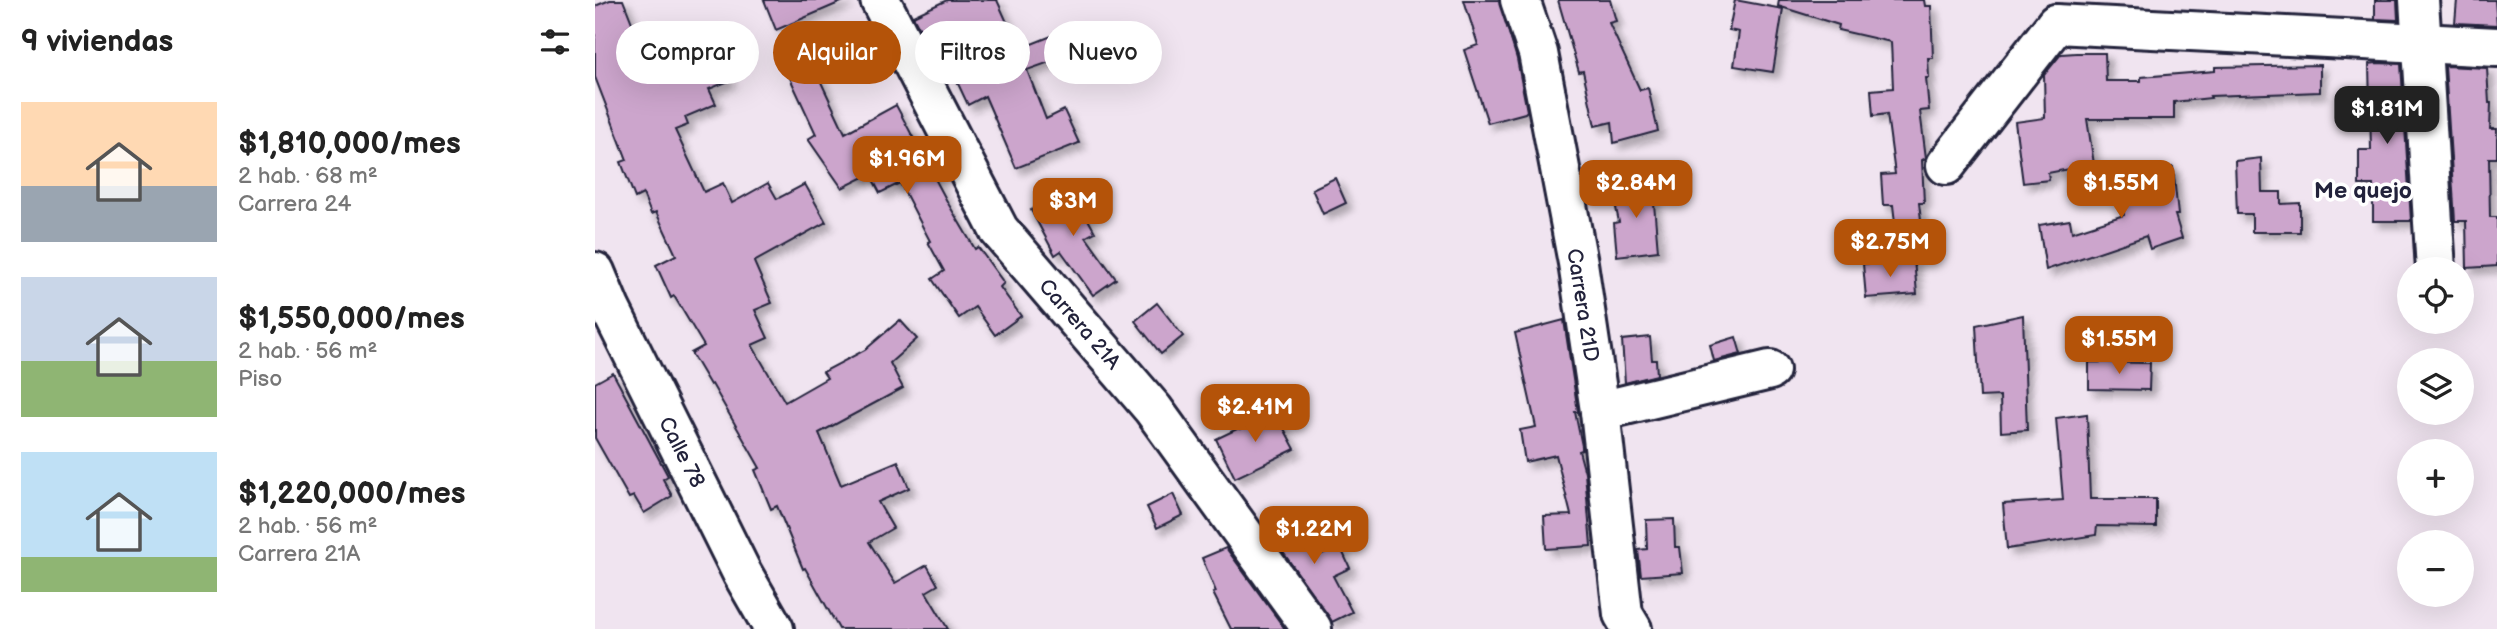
<!DOCTYPE html>
<html lang="es">
<head>
<meta charset="utf-8">
<style>
	:root { --surface:#fff; --page:#f6f6f6; --text:#222; --muted:#767676; --accent:#b45309 }
	body { margin:0; font-family:"Balsamiq Sans",sans-serif; background:var(--page); color:var(--text); height:100vh; display:flex; flex-direction:column; font-size:26px; white-space:nowrap }
	* { box-sizing:border-box; margin:0 }
	p { font-size:23px; color:var(--muted) }
	.icon { flex:none; width:38px; height:38px; fill:none; stroke:currentColor; stroke-width:2; stroke-linecap:round; stroke-linejoin:round }
	.map { position:relative; flex:1; overflow:hidden }
	.sheet { display:flex; flex-direction:column; background:var(--surface); width:595px }
	.sheet>* { flex:none }
	.banner { position:absolute; left:21px; top:21px; width:665px; height:63px; display:flex; gap:14px }
	.controls { position:absolute; left:1802px; top:257px; display:grid; gap:14px }
	.controls a { display:grid; place-items:center; width:77px; height:77px; border-radius:50%; background:var(--surface); box-shadow:0 7px 28px #0002; font-size:35px }
	.price { position:absolute; translate:-50% -60px; padding:0 16px; border-radius:14px; background:var(--accent); color:#fff; font-size:23px; line-height:46px; filter:drop-shadow(0 2px 4px #0008) }
	.price::after { content:''; position:absolute; left:50%; top:42px; width:21px; height:16px; margin-left:-10px; background:inherit; clip-path:polygon(0 0,100% 0,50% 100%) }
	.price.current { background:#222; color:#fff }
	ul { padding:0; list-style:none }
	li { display:flex; align-items:center; gap:21px; height:175px; padding:0 21px }
	li span { display:grid; place-items:center; flex:none; width:196px; height:140px; border-radius:0px; color:#555 }
	li>.icon { margin-inline-start:auto }
	span .icon { width:84px; height:84px; fill:#fffc; stroke-width:1 }
	li b { font-size:30px }
	h2 { display:flex; justify-content:space-between; align-items:center; height:84px; padding:0 21px; font-size:30px }
	.tag { padding:0 24px; border-radius:32px; background:var(--surface); box-shadow:0 7px 28px #0002; font-size:24px; line-height:63px }
	.tag.current { background:var(--accent); color:#fff }
	main { display:flex; flex:1; min-height:0 }
	.map>svg:first-child { display:block }
</style>
</head>
<body>
<main>
<section class="sheet">
<h2>9 viviendas<svg class="icon" aria-label="filters" viewBox="0 0 24 24"><path d="M4 7h16M4 17h16"/><circle cx="9" cy="7" r="2"/><circle cx="15" cy="17" r="2"/></svg></h2>
<ul>
<li><span style="background:linear-gradient(#ffd9b3 60%,#9aa5b1 0)"><svg class="icon" aria-label="home" viewBox="0 0 24 24"><path d="M3 11l9-7 9 7M6 9v11h12V9"/></svg></span><div><b>$1,810,000/mes</b><p>2 hab. · 68 m²</p><p>Carrera 24</p></div></li>
<li><span style="background:linear-gradient(#c9d6e8 60%,#8fb573 0)"><svg class="icon" aria-label="home" viewBox="0 0 24 24"><path d="M3 11l9-7 9 7M6 9v11h12V9"/></svg></span><div><b>$1,550,000/mes</b><p>2 hab. · 56 m²</p><p>Piso</p></div></li>
<li><span style="background:linear-gradient(#bfe0f5 75%,#8fb573 0)"><svg class="icon" aria-label="home" viewBox="0 0 24 24"><path d="M3 11l9-7 9 7M6 9v11h12V9"/></svg></span><div><b>$1,220,000/mes</b><p>2 hab. · 56 m²</p><p>Carrera 21A</p></div></li>
</ul>
</section>
<div class="map">
<svg width="1902" height="629" viewBox="0 0 1902 629">
	<defs>
		<filter id="shadow"><feDropShadow dx="6" dy="6" stdDeviation="3.5" flood-color="#0004"/></filter>
	</defs>
	<rect width="100%" height="100%" fill="#f0e4f0"/>
	<filter id="ink" filterUnits="userSpaceOnUse"><feTurbulence type="fractalNoise" baseFrequency=".0143" numOctaves="2"/><feDisplacementMap in="SourceGraphic" scale="14" xChannelSelector="R" yChannelSelector="G"/><feConvolveMatrix kernelMatrix="1 2 1 2 8 2 1 2 1" color-interpolation-filters="sRGB"/></filter>
	<g filter="url(#ink)">
		<g fill="#cca5cc" stroke="#22223b" stroke-width="2" filter="url(#shadow)">
			<polygon points="15,0 28,0 43,38 52,34 57,45 77,37 79,44 119,26 132,56 125,59 134,81 114,89 121,104 90,117 93,125 80,130 109,192 128,183 137,203 173,183 182,199 210,184 231,222 159,262 177,303 160,310 173,338 157,345 190,402 232,378 228,372 270,350 305,320 322,339 295,363 308,388 224,433 246,485 303,461 314,488 283,502 298,528 274,542 300,583 332,565 343,585 331,592 353,629 244,629 210,568 208,569 182,506 176,509 160,470 165,468 117,384 115,385 96,353 109,346 79,296 76,298 61,265 81,255 61,212 56,214 48,194 40,198 26,162 32,160 0,77 0,6"/>
			<polygon points="169,0 251,0 181,30"/>
			<polygon points="352,0 402,0 424,49 474,29 483,52 432,70 451,119 469,110 484,143 421,168 390,96 373,105 350,56 341,60 318,16"/>
			<polygon points="869,0 904,0 922,59 932,111 930,113 893,123 869,50 883,45"/>
			<polygon points="963,0 1015,0 1021,21 1014,23 1045,90 1053,88 1063,131 1019,143 1017,122 1000,126 988,71 984,72"/>
			<polygon points="1140,0 1188,9 1178,72 1139,66 1144,32 1134,30"/>
			<polygon points="1184,0 1329,0 1330,6 1336,6 1338,58 1333,58 1334,78 1331,78 1334,110 1325,111 1331,158 1327,160 1329,203 1324,203 1326,220 1300,223 1298,205 1288,205 1286,175 1300,174 1292,114 1278,116 1276,90 1298,88 1296,42 1243,30 1244,25 1183,6"/>
			<polygon points="1780,0 1802,0 1803,20 1780,19"/>
			<polygon points="1862,0 1900,0 1902,25 1860,23"/>
			<polygon points="1481,53 1510,53 1511,81 1546,81 1546,77 1620,71 1620,67 1725,65 1725,92 1615,96 1616,98 1579,102 1579,119 1492,119 1499,164 1453,173 1454,180 1428,183 1420,122 1450,118 1449,75 1466,54"/>
			<polygon points="1781,63 1806,64 1816,221 1778,221 1778,185 1764,185 1764,150 1776,150 1774,64"/>
			<polygon points="218,65 250,133 301,105 354,205 380,249 383,247 409,283 405,287 426,316 400,335 380,307 364,318 337,279 349,271 333,242 335,241 305,183 285,193 275,174 247,188 213,139 221,134 194,76"/>
			<polygon points="1850,66 1892,68 1894,103 1896,103 1895,129 1902,129 1902,158 1894,158 1895,217 1902,217 1902,266 1872,268 1871,221 1860,221"/>
			<polygon points="1666,158 1667,192 1686,192 1686,204 1705,203 1705,232 1657,232 1657,214 1642,214 1640,161"/>
			<polygon points="1578,167 1583,215 1580,215 1587,238 1555,249 1551,236 1451,270 1444,225 1475,220 1477,232 1529,215 1523,172"/>
			<polygon points="740,178 751,203 728,214 717,189"/>
			<polygon points="1057,180 1063,251 1022,256 1019,223 1024,222 1018,194 1024,193 1023,189"/>
			<polygon points="475,187 500,232 491,237 521,279 498,295 466,251 460,255 436,210"/>
			<polygon points="1319,259 1322,294 1271,298 1268,264"/>
			<polygon points="562,303 588,336 566,354 540,321"/>
			<polygon points="1428,315 1432,430 1406,432 1405,396 1385,397 1381,325"/>
			<polygon points="969,320 983,412 980,412 987,446 987,450 984,451 990,473 996,546 951,549 949,516 976,515 961,455 930,462 925,430 941,427 920,333"/>
			<polygon points="1055,337 1057,360 1061,360 1062,375 1030,383 1027,340"/>
			<polygon points="1141,337 1146,354 1119,361 1115,345"/>
			<polygon points="1494,362 1555,363 1554,390 1494,389"/>
			<polygon points="18,373 73,476 68,479 77,496 49,513 39,496 34,498 0,438 0,383"/>
			<polygon points="679,410 700,449 640,478 621,439 644,428 645,429"/>
			<polygon points="1492,414 1495,499 1561,499 1561,527 1502,526 1501,535 1412,549 1408,504 1468,500 1461,418"/>
			<polygon points="578,494 588,515 562,528 552,507"/>
			<polygon points="701,513 722,556 745,546 755,568 738,576 757,612 737,622 673,531 680,528 679,525"/>
			<polygon points="1079,519 1080,547 1085,547 1088,573 1046,576 1043,550 1052,549 1051,520"/>
			<polygon points="631,548 690,629 636,629 618,593 621,592 607,558"/>
		</g>
		<g fill="none" stroke-linecap="round" stroke-linejoin="round">
			<g stroke="#22223b" stroke-width="44">
				<g id="minor">
					<polyline points="285,0 404,230 558,409 717,629"/>
					<polyline points="925,0 943,53 983,263 1005,411 1028,614 1037,629"/>
					<polyline points="1824,0 1841,270"/>
					<polyline points="1461,24 1902,47"/>
					<polyline points="1351,165 1461,24"/>
					<polyline points="1005,411 1175,370"/>
				</g>
			</g>
			<g stroke="#22223b" stroke-width="44">
				<polyline id="tertiary" points="0,272 15,308 147,573 179,629"/>
			</g>
			<use href="#minor" stroke="#fff" stroke-width="38"/>
			<use href="#tertiary" stroke="#fff" stroke-width="38"/>
		</g>
	</g>
	<g text-anchor="middle" stroke-width="7" stroke-linejoin="round" paint-order="stroke">
		<g font-size="21" fill="#22223b" stroke="#fff">
			<text transform="translate(988 305) rotate(81)" y="7">Carrera 21D</text>
			<text transform="translate(485 324) rotate(49)" y="7">Carrera 21A</text>
			<text transform="translate(87 452) rotate(63)" y="7">Calle 78</text>
		</g>
		<g font-size="23" font-weight="bold" fill="#22223b" stroke="#fff">
			<text x="1768" y="198">Me quejo</text>
		</g>
	</g>
</svg>
<div class="controls">
<a><svg class="icon" aria-label="locate" viewBox="0 0 24 24"><circle cx="12" cy="12" r="6"/><path d="M12 2v4M12 18v4M2 12h4M18 12h4"/></svg></a>
<a><svg class="icon" aria-label="layers" viewBox="0 0 24 24"><path d="M12 4l9 5-9 5-9-5zM3 14l9 5 9-5"/></svg></a>
<a>+</a>
<a>−</a>
</div>
<b class="price current" style="left:1792px;top:146px">$1.81M</b>
<b class="price" style="left:312px;top:196px">$1.96M</b>
<b class="price" style="left:1041px;top:220px">$2.84M</b>
<b class="price" style="left:1526px;top:220px">$1.55M</b>
<b class="price" style="left:478px;top:238px">$3M</b>
<b class="price" style="left:1295px;top:279px">$2.75M</b>
<b class="price" style="left:1524px;top:376px">$1.55M</b>
<b class="price" style="left:660px;top:444px">$2.41M</b>
<b class="price" style="left:719px;top:566px">$1.22M</b>
<div class="banner">
<a class="tag">Comprar</a>
<a class="tag current">Alquilar</a>
<a class="tag">Filtros</a>
<a class="tag">Nuevo</a>
</div>
</div>
</main>
</body>
</html>
